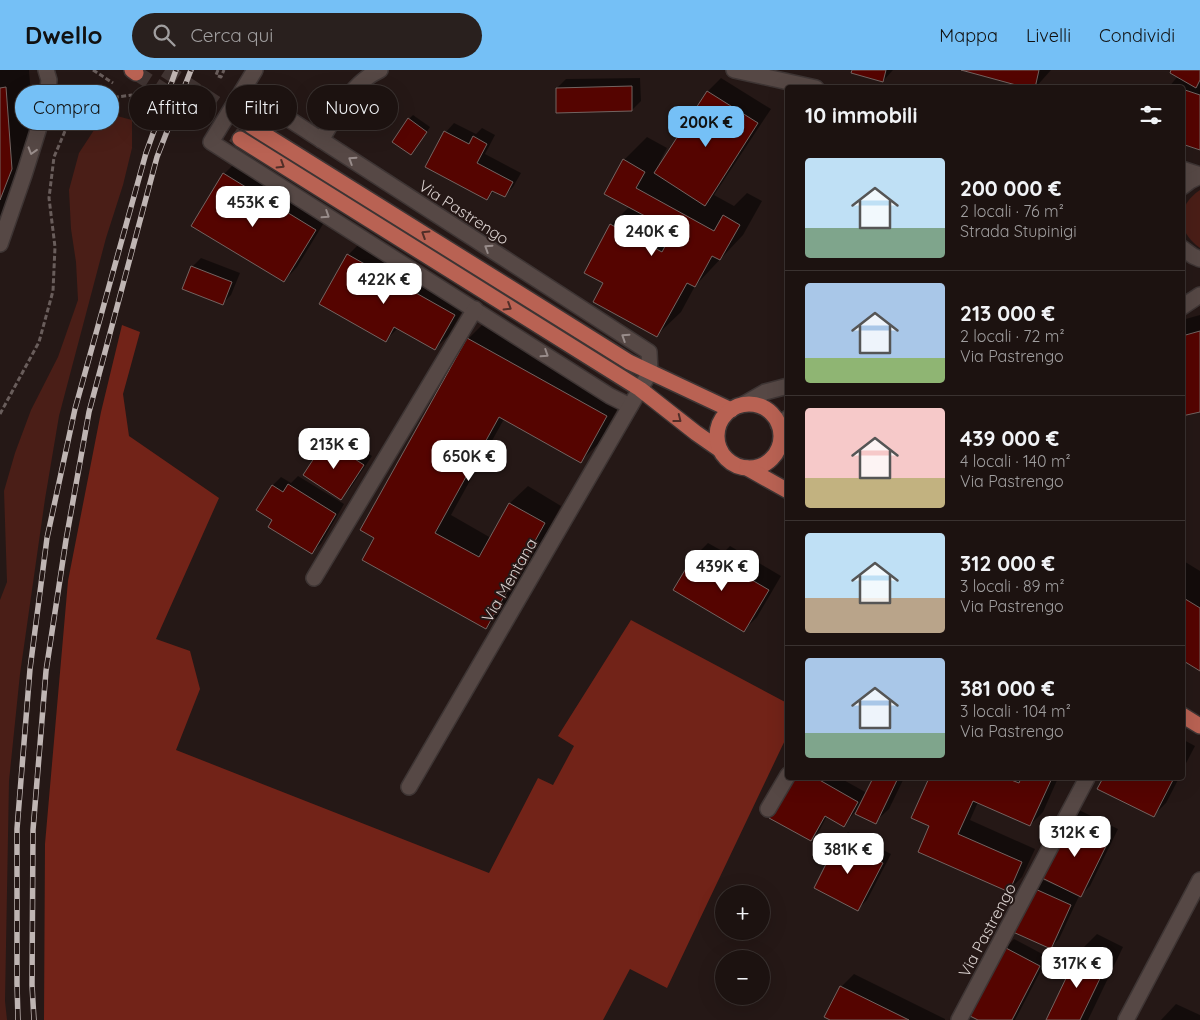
<!DOCTYPE html>
<html lang="it">
<head>
<meta charset="utf-8">
<style>
	:root { --surface:#1c1210; --page:#29201e; --text:#f1f3f6; --muted:#a09e9f; --line:#3a3230; --accent:#75c0f6 }
	body { margin:0; font-family:Quicksand,sans-serif; background:var(--page); color:var(--text); height:100vh; display:flex; flex-direction:column; font-size:19px; white-space:nowrap }
	* { box-sizing:border-box; margin:0 }
	p { font-size:16px; color:var(--muted) }
	.icon { flex:none; width:28px; height:28px; fill:none; stroke:currentColor; stroke-width:2; stroke-linecap:round; stroke-linejoin:round }
	.map { position:relative; flex:1; overflow:hidden }
	.drawer { position:absolute; left:785px; top:15px; width:400px; height:695px; display:flex; flex-direction:column; background:var(--surface); border-radius:5px; box-shadow:0 5px 20px #0002,0 0 0 1px var(--line) }
	.drawer>* { flex:none }
	.top-card { position:absolute; left:15px; top:15px; width:475px; height:45px; display:flex; gap:10px }
	.tools { position:absolute; left:715px; top:815px; display:grid; gap:10px }
	.tools a { display:grid; place-items:center; width:55px; height:55px; border-radius:50%; background:var(--surface); box-shadow:0 5px 20px #0002,0 0 0 1px var(--line); font-size:25px }
	.price { position:absolute; translate:-50% -42px; padding:0 11px; border-radius:10px; background:#fff; color:#222; font-size:16px; line-height:32px; filter:drop-shadow(0 1px 2px #0008) }
	.price::after { content:''; position:absolute; left:50%; top:30px; width:15px; height:11px; margin-left:-8px; background:inherit; clip-path:polygon(0 0,100% 0,50% 100%) }
	.price.current { background:var(--accent); color:#111 }
	ul { padding:0; list-style:none }
	li { display:flex; align-items:center; gap:15px; height:125px; padding:0 20px }
	li+li { border-top:1px solid var(--line) }
	li span { display:grid; place-items:center; flex:none; width:140px; height:100px; border-radius:5px; color:#555 }
	li>.icon { margin-inline-start:auto }
	span .icon { width:60px; height:60px; fill:#fffc; stroke-width:1 }
	li b { font-size:21px }
	h2 { display:flex; justify-content:space-between; align-items:center; height:60px; padding:0 20px; font-size:21px }
	.tag { padding:0 18px; border-radius:22px; background:var(--surface); box-shadow:0 5px 20px #0002,0 0 0 1px var(--line); font-size:18px; line-height:45px }
	.tag.current { background:var(--accent); color:#111 }
	header { display:flex; align-items:center; gap:30px; box-sizing:border-box; height:70px; padding:0 25px; background:var(--accent); color:#111 }
	header strong { font-size:24px }
	nav { display:flex; gap:28px; margin-inline-start:auto; font-size:18px }
	.search { width:350px; height:45px; background:var(--page); display:flex; align-items:center; gap:12px; box-sizing:border-box; padding:0 18px; border-radius:28px; color:var(--muted); font-size:19px }
	.map>svg:first-child { display:block }
</style>
</head>
<body>
<header>
<strong>Dwello</strong>
<div class="search"><svg class="icon" aria-label="search" viewBox="0 0 24 24"><circle cx="10" cy="10" r="6"/><path d="M15 15l6 6"/></svg>Cerca qui</div>
<nav><a>Mappa</a><a>Livelli</a><a>Condividi</a></nav>
</header>
<div class="map">
<svg width="1200" height="950" viewBox="0 0 1200 950">
	<rect width="100%" height="100%" fill="#251816"/>
	<g fill="#4a1e17">
		<polygon points="117,46 132,50 132,78 123,115 106,168 59,346 45,429 20,604 9,711 5,931 7,950 0,950 0,530 7,512 4,421 15,383 31,340 58,287 78,230 76,192 71,159 69,120 79,83 96,57"/>
		<path d="M1200,120v58c-24,-17 -24,-42 0,-58z"/>
	</g>
	<polygon fill="#722318" points="122,255 140,262 123,324 129,366 219,428 156,569 190,581 200,619 176,680 489,803 538,708 553,715 574,676 558,666 631,550 787,633 787,666 667,918 630,899 603,950 44,950 45,774 68,511 101,342"/>
	<g fill="#0007">
		<polygon points="0,0 29,0 35,75 0,176"/>
		<polygon points="853,0 893,0 883,11"/>
		<polygon points="966,0 1051,0 1035,18"/>
		<polygon points="1173,0 1200,0 1200,79 1182,73 1182,18 1168,18 1178,6"/>
		<polygon points="640,8 641,31 632,40 557,18 566,9"/>
		<polygon points="721,8 771,39 714,125 734,136 747,123 762,131 743,165 695,216 681,242 657,265 604,212 611,155 630,136 624,90 647,67 667,78 656,99 658,100 708,21"/>
		<polygon points="413,45 430,57 415,79 409,49"/>
		<polygon points="454,53 476,64 482,58 495,65 485,84 521,103 513,117 504,126 495,121 487,128 427,96 446,62"/>
		<polygon points="237,91 328,146 297,197 284,211 224,104"/>
		<polygon points="361,172 468,231 448,266 435,279 398,258 386,270 348,185"/>
		<polygon points="201,188 240,203 231,225 222,234 192,197"/>
		<polygon points="1200,245 1200,340 1182,345 1182,250"/>
		<polygon points="485,252 623,329 598,374 581,391 504,349 451,445 491,468 510,433 528,416 561,436 503,541 486,558 376,467 468,269"/>
		<polygon points="336,362 372,386 350,419 341,428 327,371"/>
		<polygon points="298,406 344,434 321,474 312,482 274,450 272,416 281,407 291,413"/>
		<polygon points="708,473 724,482 730,476 781,506 757,547 744,560 695,486"/>
		<polygon points="1182,490 1200,501 1200,600 1182,589"/>
		<polygon points="1182,669 1195,676 1182,701"/>
		<polygon points="793,708 840,708 867,723 875,708 904,708 889,739 875,752 855,742 844,756 827,746 819,761 811,769"/>
		<polygon points="930,708 1058,708 1043,742 1030,755 978,732 970,750 1035,779 1022,807 1009,820 931,755 913,747"/>
		<polygon points="1104,708 1179,708 1166,733 1153,746 1098,719"/>
		<polygon points="1079,740 1118,759 1090,816 1081,825 1080,824 1059,869 1050,878 1034,819 1043,810 1057,816 1070,748"/>
		<polygon points="848,762 891,784 867,830 858,839 839,771"/>
		<polygon points="1097,864 1123,877 1088,950 1047,950 1080,881"/>
		<polygon points="1014,869 1048,887 1015,950 980,950 1005,878"/>
		<polygon points="854,904 945,949 945,950 833,950 841,917"/>
		<polygon points="1176,934 1200,945 1200,950 1161,950"/>
	</g>
	<g fill="#550400" stroke="#736461">
		<polygon points="852,0 886,0 883,12 851,3"/>
		<polygon points="961,0 1039,0 1035,18 1027,18"/>
		<polygon points="1171,0 1200,0 1200,10 1196,18 1170,3"/>
		<polygon points="632,16 632,41 556,43 556,18"/>
		<polygon points="6,17 12,99 0,130 0,18"/>
		<polygon points="1182,19 1200,25 1200,80 1182,74"/>
		<polygon points="707,21 758,53 705,136 654,103"/>
		<polygon points="408,48 427,62 411,85 392,72"/>
		<polygon points="444,61 469,74 473,66 487,74 477,93 513,112 505,127 492,121 487,130 425,97"/>
		<polygon points="623,89 645,102 636,118 714,161 723,145 740,155 720,190 712,186 695,217 687,213 657,267 593,232 603,213 584,203 610,154 662,182 673,161 604,124"/>
		<polygon points="223,103 316,160 284,212 191,156"/>
		<polygon points="347,184 455,245 435,280 394,257 386,272 319,234"/>
		<polygon points="191,196 232,212 223,235 182,219"/>
		<polygon points="1200,261 1200,342 1182,346 1182,266"/>
		<polygon points="467,268 607,346 581,393 499,347 435,463 479,487 509,433 545,453 486,559 362,490 374,468 360,460"/>
		<polygon points="326,370 364,395 341,430 303,405"/>
		<polygon points="288,414 336,444 312,484 268,457 272,450 256,440 272,415 283,422"/>
		<polygon points="694,485 712,496 716,489 769,520 744,562 673,520"/>
		<polygon points="1182,527 1200,538 1200,601 1182,590"/>
		<polygon points="792,708 816,708 858,732 844,757 825,746 811,771 769,748"/>
		<polygon points="873,708 898,708 876,754 855,744"/>
		<polygon points="929,708 1006,708 1019,713 1021,708 1052,708 1030,756 973,731 958,764 1022,792 1009,822 918,782 929,756 911,748"/>
		<polygon points="1103,708 1174,708 1154,747 1097,719"/>
		<polygon points="1069,748 1110,768 1081,827 1040,807"/>
		<polygon points="838,770 883,793 858,841 814,818"/>
		<polygon points="1033,818 1071,835 1051,879 1013,862"/>
		<polygon points="1004,877 1040,896 1012,950 978,950 968,945"/>
		<polygon points="1079,881 1107,894 1080,950 1046,950"/>
		<polygon points="840,916 909,950 830,950 824,947"/>
	</g>
	<g fill="none" stroke-linecap="round" stroke-linejoin="round">
		<g stroke="#403432" stroke-width="15" stroke-dasharray="15 8" stroke-linecap="butt">
			<polyline points="165,0 251,56"/>
			<polyline points="136,3 240,69"/>
		</g>
		<g stroke="#3e3534" stroke-width="18">
			<g id="minor">
				<polyline points="255,0 211,72 610,326 630,336"/>
				<polyline points="734,0 816,18"/>
				<polyline points="244,20 649,282 650,302 409,717"/>
				<path d="M321,70c16,-26 30,-57 59,-70"/>
				<polyline points="1182,99 1200,105"/>
				<polyline points="1182,117 1190,111 1200,106"/>
				<polyline points="0,174 24,105 46,35 49,10 46,0"/>
				<polyline points="1182,178 1193,186 1200,189"/>
				<polyline points="1182,237 1200,225"/>
				<polyline points="744,334 765,322 788,316"/>
				<polyline points="778,354 788,348"/>
				<polyline points="314,508 475,239"/>
				<polyline points="768,739 788,705"/>
				<polyline points="959,950 1087,708"/>
				<polyline points="1126,950 1200,810"/>
			</g>
		</g>
		<g stroke="#3e3534" stroke-width="18">
			<g id="major">
				<polyline points="132,0 136,3"/>
				<polyline points="251,56 629,292 731,340"/>
				<polyline points="240,69 640,319 696,363 719,379"/>
				<circle cx="749" cy="366" r="32"/>
				<polyline points="747,398 788,421"/>
				<polyline points="1182,645 1200,656"/>
			</g>
		</g>
		<g stroke="#695d5b" stroke-width="3" stroke-dasharray="5 2.5" stroke-linecap="butt">
			<polyline points="93,0 113,13"/>
			<polyline points="218,0 216,5 221,7 224,0"/>
			<polyline points="69,54 73,28 72,15"/>
			<polyline points="0,344 39,272 53,221 55,177 49,128 54,87 68,54 85,37 102,29 132,25"/>
		</g>
		<use href="#minor" stroke="#564845" stroke-width="15"/>
		<use href="#major" stroke="#b96253" stroke-width="15"/>
		<g stroke="#bfb5b3" stroke-width="5.5">
			<g id="rail">
				<polyline points="18,950 17,914 17,759 30,599 47,468 75,339 146,83 176,0"/>
				<polyline points="34,950 32,915 33,760 46,601 66,470 89,342 157,87 191,0"/>
			</g>
		</g>
		<use href="#rail" stroke="#251816" stroke-width="4" stroke-dasharray="11" stroke-linecap="butt"/>
	</g>
	<defs><path id="oneway-chevron" d="M-2-3.5L2.5 0L-2 3.5" fill="none" stroke-width="1.6" stroke-linecap="round" stroke-linejoin="round" transform="scale(1.25)"/></defs>
	<g stroke="#988c8a">
		<use href="#oneway-chevron" transform="translate(32 81) rotate(107)"/>
		<use href="#oneway-chevron" transform="translate(352 90) rotate(-147)"/>
		<use href="#oneway-chevron" transform="translate(326 145) rotate(33)"/>
		<use href="#oneway-chevron" transform="translate(488 178) rotate(-147)"/>
		<use href="#oneway-chevron" transform="translate(625 267) rotate(-147)"/>
		<use href="#oneway-chevron" transform="translate(545 284) rotate(33)"/>
	</g>
	<g stroke="#512e28">
		<use href="#oneway-chevron" transform="translate(281 95) rotate(32)"/>
		<use href="#oneway-chevron" transform="translate(425 164) rotate(-148)"/>
		<use href="#oneway-chevron" transform="translate(508 237) rotate(32)"/>
		<use href="#oneway-chevron" transform="translate(678 349) rotate(38)"/>
	</g>
	<g text-anchor="middle" stroke-width="4" stroke-linejoin="round" paint-order="stroke">
		<g font-size="16" fill="#d9d0ce" stroke="#251816">
			<text transform="translate(464 142) rotate(33)" y="6">Via Pastrengo</text>
			<text transform="translate(509 510) rotate(-60)" y="6">Via Mentana</text>
			<text transform="translate(987 860) rotate(-62)" y="6">Via Pastrengo</text>
		</g>
	</g>
</svg>
<div class="tools">
<a>+</a>
<a>−</a>
</div>
<b class="price current" style="left:706px;top:78px">200K €</b>
<b class="price" style="left:253px;top:158px">453K €</b>
<b class="price" style="left:652px;top:187px">240K €</b>
<b class="price" style="left:384px;top:235px">422K €</b>
<b class="price" style="left:334px;top:400px">213K €</b>
<b class="price" style="left:469px;top:412px">650K €</b>
<b class="price" style="left:722px;top:522px">439K €</b>
<b class="price" style="left:1075px;top:788px">312K €</b>
<b class="price" style="left:848px;top:805px">381K €</b>
<b class="price" style="left:1077px;top:919px">317K €</b>
<div class="top-card">
<a class="tag current">Compra</a>
<a class="tag">Affitta</a>
<a class="tag">Filtri</a>
<a class="tag">Nuovo</a>
</div>
<section class="drawer">
<h2>10 immobili<svg class="icon" aria-label="filters" viewBox="0 0 24 24"><path d="M4 7h16M4 17h16"/><circle cx="9" cy="7" r="2"/><circle cx="15" cy="17" r="2"/></svg></h2>
<ul>
<li><span style="background:linear-gradient(#bfe0f5 70%,#7fa58c 0)"><svg class="icon" aria-label="home" viewBox="0 0 24 24"><path d="M3 11l9-7 9 7M6 9v11h12V9"/></svg></span><div><b>200 000 €</b><p>2 locali · 76 m²</p><p>Strada Stupinigi</p></div></li>
<li><span style="background:linear-gradient(#a9c7e8 75%,#8fb573 0)"><svg class="icon" aria-label="home" viewBox="0 0 24 24"><path d="M3 11l9-7 9 7M6 9v11h12V9"/></svg></span><div><b>213 000 €</b><p>2 locali · 72 m²</p><p>Via Pastrengo</p></div></li>
<li><span style="background:linear-gradient(#f6c9c9 70%,#c2b280 0)"><svg class="icon" aria-label="home" viewBox="0 0 24 24"><path d="M3 11l9-7 9 7M6 9v11h12V9"/></svg></span><div><b>439 000 €</b><p>4 locali · 140 m²</p><p>Via Pastrengo</p></div></li>
<li><span style="background:linear-gradient(#bfe0f5 65%,#b9a48a 0)"><svg class="icon" aria-label="home" viewBox="0 0 24 24"><path d="M3 11l9-7 9 7M6 9v11h12V9"/></svg></span><div><b>312 000 €</b><p>3 locali · 89 m²</p><p>Via Pastrengo</p></div></li>
<li><span style="background:linear-gradient(#a9c7e8 75%,#7fa58c 0)"><svg class="icon" aria-label="home" viewBox="0 0 24 24"><path d="M3 11l9-7 9 7M6 9v11h12V9"/></svg></span><div><b>381 000 €</b><p>3 locali · 104 m²</p><p>Via Pastrengo</p></div></li>
</ul>
</section>
</div>
</body>
</html>
